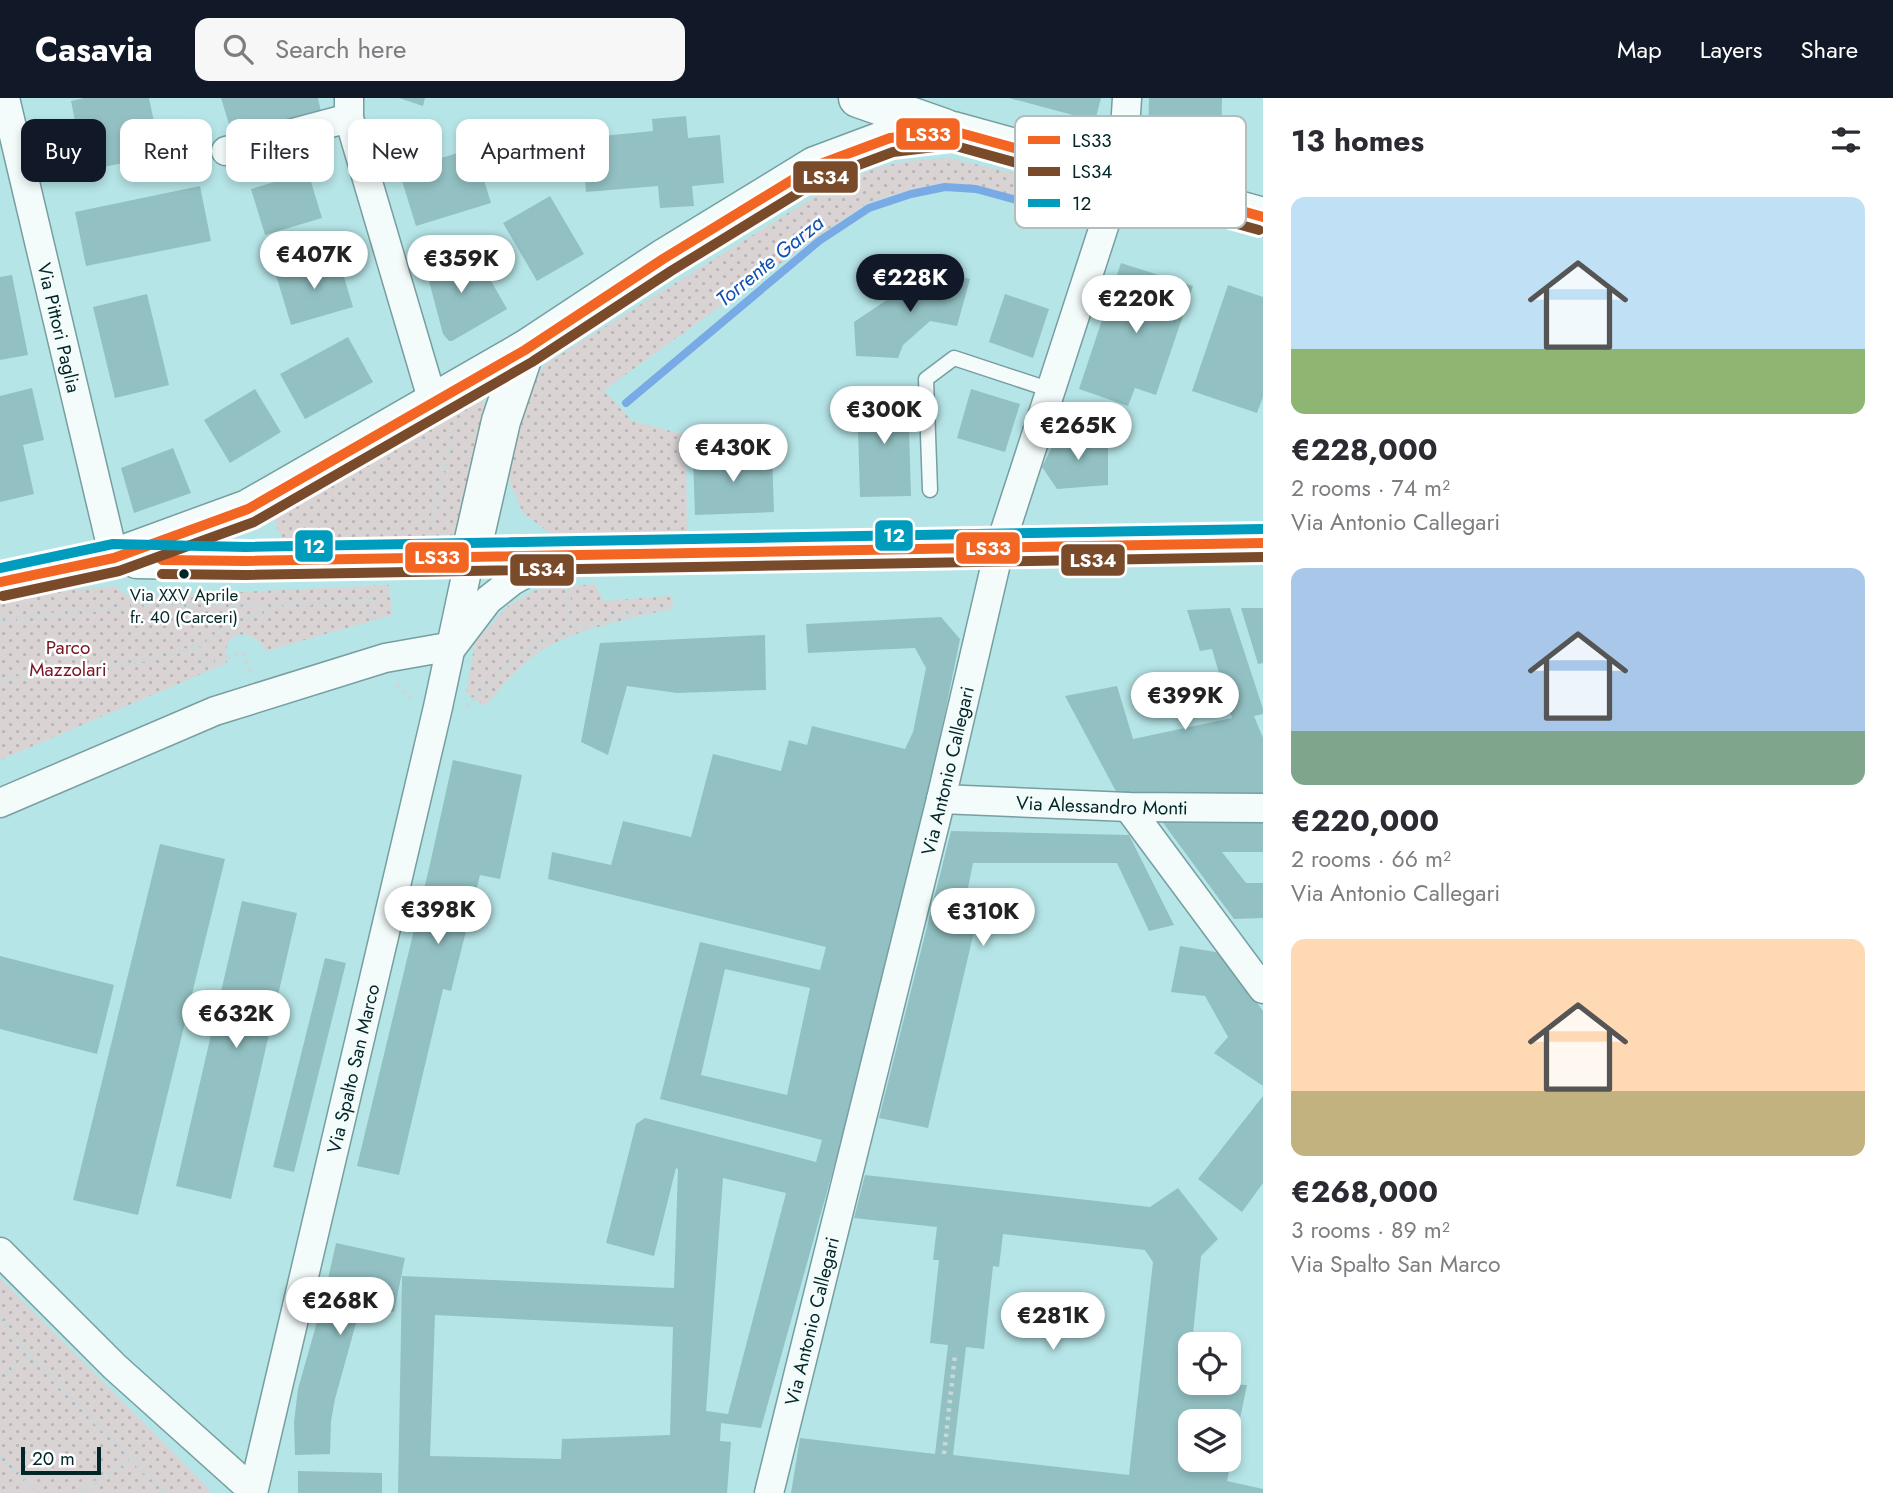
<!DOCTYPE html>
<html lang="en">
<head>
<meta charset="utf-8">
<style>
	:root { --surface:#fff; --page:#f7f7f7; --text:#2b2b33; --muted:#7c7c81; --accent:#111827 }
	body { margin:0; font-family:Jost,sans-serif; background:var(--page); color:var(--text); height:100vh; display:flex; flex-direction:column; font-size:26px; white-space:nowrap }
	* { box-sizing:border-box; margin:0 }
	p { font-size:23px; color:var(--muted) }
	.icon { flex:none; width:38px; height:38px; fill:none; stroke:currentColor; stroke-width:2; stroke-linecap:round; stroke-linejoin:round }
	.map { position:relative; flex:1; overflow:hidden }
	.side { display:flex; flex-direction:column; background:var(--surface); width:630px }
	.side>* { flex:none }
	.banner { position:absolute; left:21px; top:21px; width:665px; height:63px; display:flex; gap:14px }
	.tools { position:absolute; left:1178px; top:1234px; display:grid; gap:14px }
	.tools a { display:grid; place-items:center; width:63px; height:63px; border-radius:14px; background:var(--surface); box-shadow:0 4px 10px #0003; font-size:35px }
	.scale { position:absolute; left:21px; bottom:18px; width:80px; box-sizing:border-box; padding-left:7px; border:4px solid #002628; border-top:0; font-size:19px; line-height:24px; white-space:nowrap; color:#002628; -webkit-text-stroke:5px #fff; paint-order:stroke }
	.price { position:absolute; translate:-50% -60px; padding:0 16px; border-radius:24px; background:#fff; color:#222; font-size:23px; line-height:46px; filter:drop-shadow(0 2px 4px #0008) }
	.price::after { content:''; position:absolute; left:50%; top:42px; width:21px; height:16px; margin-left:-10px; background:inherit; clip-path:polygon(0 0,100% 0,50% 100%) }
	.price.active { background:var(--accent); color:#fff }
	ul { padding:0; list-style:none }
	li { display:grid; align-content:center; gap:14px; height:371px; padding:0 28px }
	li span { display:grid; place-items:center; height:217px; border-radius:14px; color:#555 }
	li>.icon { margin-inline-start:auto }
	span .icon { width:126px; height:126px; fill:#fffc; stroke-width:1 }
	li b { font-size:30px }
	h2 { display:flex; justify-content:space-between; align-items:center; height:84px; padding:0 28px; font-size:30px }
	.tag { padding:0 24px; border-radius:14px; background:var(--surface); box-shadow:0 4px 10px #0003; font-size:24px; line-height:63px }
	.tag.active { background:var(--accent); color:#fff }
	header { display:flex; align-items:center; gap:42px; box-sizing:border-box; height:98px; padding:0 35px; background:var(--accent); color:#fff }
	header strong { font-size:33px }
	nav { display:flex; gap:38px; margin-inline-start:auto; font-size:24px }
	.search { width:490px; height:63px; background:var(--page); display:flex; align-items:center; gap:18px; box-sizing:border-box; padding:0 24px; border-radius:14px; color:var(--muted); font-size:26px }
	main { display:flex; flex:1; min-height:0 }
	.map>svg:first-child { display:block }
</style>
</head>
<body>
<header>
<strong>Casavia</strong>
<div class="search"><svg class="icon" aria-label="search" viewBox="0 0 24 24"><circle cx="10" cy="10" r="6"/><path d="M15 15l6 6"/></svg>Search here</div>
<nav><a>Map</a><a>Layers</a><a>Share</a></nav>
</header>
<main>
<div class="map">
<svg width="1263" height="1395" viewBox="0 0 1263 1395">
	<defs>
		<pattern id="grass-dots" width="8" height="8" patternUnits="userSpaceOnUse" patternTransform="scale(1.75)"><rect width="8" height="8" fill="#d9d3d4"/><path d="M2 2h.1M6 6h.1" fill="none" stroke="#b8b5b6" stroke-width="1.8" stroke-linecap="round"/></pattern>
	</defs>
	<rect width="100%" height="100%" fill="#b6e5e7"/>
	<g fill="url(#grass-dots)">
		<polygon points="949,60 1069,88 1061,110 978,88 945,85 909,92 868,105 817,139 604,292 632,323 686,337 687,440 615,442 554,438 523,415 510,385 509,340 526,296 545,266 825,92 879,69 908,63"/>
		<polygon points="478,301 486,306 457,446 287,451 275,425 281,404"/>
		<path d="M595,486l8,17 68,-5 3,12c-40,10 -101,21 -135,44 -21,15 -37,34 -54,54l-19,-13 9,-51 34,-37 29,-16z"/>
		<path d="M389,487l3,30 -126,36c-15,-26 -46,-21 -39,12l-227,97v-157l63,-12 52,-5 14,11z"/>
		<polygon points="0,1180 210,1392 210,1395 0,1395"/>
	</g>
	<g fill="none" stroke-linecap="round" stroke-linejoin="round">
		<polyline stroke="#78aae5" stroke-width="8" points="626,305 819,143 869,110 911,96 945,89 976,91 1079,119"/>
	</g>
	<g fill="#93c1c3" fill-rule="evenodd">
		<polygon points="84,0 149,0 161,57 85,73 71,3"/>
		<polygon points="221,0 318,0 321,14 233,39"/>
		<polygon points="399,0 425,0 423,8"/>
		<polygon points="1009,0 1101,0 1095,23"/>
		<polygon points="1149,0 1222,0 1221,48 1187,48 1188,40 1148,39"/>
		<polygon points="686,18 688,40 720,37 724,85 692,88 694,108 660,110 658,88 586,94 582,40 653,33 652,21"/>
		<polygon points="474,50 491,105 416,128 399,73"/>
		<polygon points="308,74 322,120 265,137 251,91"/>
		<polygon points="200,88 211,143 86,168 75,114"/>
		<polygon points="550,98 584,156 537,183 503,125"/>
		<polygon points="462,151 474,184 487,176 507,211 452,243 449,243 443,236 424,164"/>
		<polygon points="338,159 353,209 291,227 276,177"/>
		<polygon points="1121,165 1193,188 1156,297 1135,290 1128,308 1079,291"/>
		<polygon points="933,171 970,181 957,228 930,223 903,247 898,260 856,258 854,224"/>
		<polygon points="12,177 28,257 0,262 0,179"/>
		<polygon points="1228,187 1263,199 1263,299 1257,315 1192,293"/>
		<polygon points="147,196 169,287 115,300 93,209"/>
		<polygon points="1005,196 1049,211 1033,260 989,244"/>
		<polygon points="348,239 373,284 305,321 280,276"/>
		<polygon points="32,290 44,342 23,347 34,396 0,404 0,298"/>
		<polygon points="255,291 281,334 230,365 204,322"/>
		<polygon points="971,291 1020,306 1005,354 957,340"/>
		<polygon points="908,297 911,398 860,399 857,298"/>
		<polygon points="1108,336 1108,387 1057,391 1042,369 1057,339"/>
		<polygon points="173,350 191,395 134,415 121,370"/>
		<polygon points="772,356 774,414 695,417 693,359"/>
		<polygon points="1230,510 1263,611 1263,616 1254,618 1263,640 1263,700 1119,699 1065,598 1117,588 1133,641 1232,620 1212,551 1200,553 1187,512"/>
		<polygon points="1241,510 1263,510 1263,565 1258,566"/>
		<path d="M941,519l19,22 -27,133 -93,373 -79,283 -40,-5 -1,18 11,1 -4,51h-329l4,-217 272,12 4,-119 -2,-1 -22,88 -48,-13 30,-119 9,-6 171,44 6,-22 -162,-41 40,-157 120,28 6,-23 -278,-68 4,-27 59,13 12,-44 68,16 22,-83 68,17 8,-31 18,5 5,-19 93,23 8,-17 13,-64 -11,-20 -107,5 -2,-29zM725,871l85,19 -23,107 -86,-20zM723,1080l63,15 -58,221 -22,-3zM435,1217l238,12 -3,108 -108,4 -1,20 -131,-3z"/>
		<polygon points="765,537 766,592 677,595 627,588 608,657 581,644 600,545"/>
		<polygon points="453,662 522,677 500,781 480,777 451,893 443,891 399,1077 357,1068 430,766"/>
		<polygon points="1161,722 1263,724 1263,754 1222,754 1246,785 1263,785 1263,820 1234,821"/>
		<polygon points="951,733 1129,737 1174,827 1149,833 1117,765 973,765 962,820 976,825 928,1030 879,1020"/>
		<polygon points="160,746 225,761 138,1117 73,1102"/>
		<polygon points="242,803 297,815 231,1101 176,1088"/>
		<polygon points="1180,848 1221,855 1263,913 1263,988 1214,955 1228,939 1205,898 1171,894"/>
		<polygon points="0,858 114,887 97,956 0,931"/>
		<polygon points="325,860 346,865 294,1074 273,1069"/>
		<polygon points="1263,998 1263,1085 1242,1114 1198,1081"/>
		<path d="M865,1077l285,32 28,-19 40,51 -17,17 -9,88h-2l-1,34 1,4 57,3 -20,96 36,8v4h-472l9,-55 135,16 13,-109 -18,-2 9,-83h-6l4,-33 -83,-9zM1003,1136l142,16 8,12 -24,213 -176,-20 13,-108 18,2 9,-83 6,1zM1190,1323h38v39h-38z"/>
		<polygon points="336,1145 405,1160 394,1214 361,1207 335,1301 331,1323 330,1356 295,1357 294,1324 298,1291 324,1199"/>
		<polygon points="298,1373 382,1375 382,1395 298,1395"/>
	</g>
	<g fill="none" stroke-linecap="round" stroke-linejoin="round">
		<g stroke="#779ea0" stroke-width="17">
			<polyline id="lane" points="930,392 926,281 954,260 1051,292"/>
		</g>
		<g stroke="#779ea0" stroke-width="31">
			<g id="street">
				<path id="s1" d="M5,0l109,460"/>
				<polyline points="349,0 349,20 433,304"/>
				<polyline points="226,53 349,20"/>
				<path id="s2" d="M941,701l187,8 135,1"/>
				<polyline points="0,705 215,613 385,560 453,548 488,502 512,483 553,460"/>
				<polyline points="1128,709 1263,891"/>
				<polyline points="0,1154 115,1269 253,1393"/>
				<path id="s3" d="M253,1395l185,-786 32,-150"/>
				<path id="s4" d="M769,1395l172,-694 59,-253 109,-335c11,-38 16,-74 18,-113"/>
			</g>
		</g>
		<g stroke="#779ea0" stroke-width="41">
			<g id="secondary">
				<polyline points="858,0 944,30"/>
				<polyline points="470,459 501,323 525,252"/>
				<polyline points="137,461 246,463 1263,445"/>
				<polyline points="0,484 114,460 248,411 525,252 663,161 815,68 890,40 953,33 1263,119"/>
			</g>
		</g>
		<g stroke="#c9d8d9" stroke-width="4.5" stroke-dasharray="3.5 5" stroke-linecap="butt">
			<polyline points="431,427 454,331"/>
			<polyline points="568,490 570,532"/>
			<polyline points="367,503 374,523"/>
			<polyline points="0,523 136,507 272,507"/>
			<polyline points="198,549 205,567 243,554 250,575"/>
			<polyline points="0,582 57,575 74,578 198,549 228,530 276,507 367,503 385,495"/>
			<polyline points="397,586 413,602"/>
			<polyline points="466,609 507,568 543,542 621,517 672,506"/>
			<polyline points="0,1219 30,1257 0,1281"/>
			<polyline points="30,1257 165,1395"/>
			<polyline points="944,1356 955,1257"/>
			<polyline points="0,1358 37,1395"/>
			<polyline points="79,1395 133,1360"/>
		</g>
		<use href="#lane" stroke="#f4fbfb" stroke-width="14"/>
		<use href="#street" stroke="#f4fbfb" stroke-width="28"/>
		<use href="#secondary" stroke="#f4fbfb" stroke-width="38"/>
		<g stroke="#fff" stroke-width="16">
			<g id="bus-1">
				<polyline points="162,462 246,463 1263,445"/>
				<polyline points="0,484 114,460 248,411 525,252 663,161 815,68 890,40 953,33 1263,119"/>
			</g>
		</g>
		<g stroke="#fff" stroke-width="16">
			<g id="bus-2">
				<polyline points="162,476 246,477 1263,459"/>
				<polyline points="3,498 119,473 254,424 532,264 671,173 821,81 893,54 952,47 1259,132"/>
			</g>
		</g>
		<g stroke="#fff" stroke-width="16">
			<polyline id="bus-3" points="0,470 113,446 246,449 1263,431"/>
		</g>
		<use href="#bus-1" stroke="#f26522" stroke-width="10"/>
		<use href="#bus-2" stroke="#7a4b2a" stroke-width="10"/>
		<use href="#bus-3" stroke="#009cbd" stroke-width="10"/>
	</g>
	<circle fill="#002628" stroke="#fff" stroke-width="2.5" cx="184" cy="476" r="6"/>
	<g text-anchor="middle" stroke-width="5" stroke-linejoin="round" paint-order="stroke">
		<g font-size="17" fill="#002628" stroke="#fff">
			<text x="184" y="503">Via XXV Aprile<tspan x="184" dy="22">fr. 40 (Carceri)</tspan></text>
		</g>
		<g font-size="19" fill="#002628" stroke="#fff">
			<text dy="7" stroke="none"><textPath href="#s1" startOffset="236">Via Pittori Paglia</textPath></text>
			<text dy="7" stroke="none"><textPath href="#s4" startOffset="744">Via Antonio Callegari</textPath></text>
			<text dy="7" stroke="none"><textPath href="#s2" startOffset="161">Via Alessandro Monti</textPath></text>
			<text dy="7" stroke="none"><textPath href="#s3" startOffset="436">Via Spalto San Marco</textPath></text>
			<text dy="7" stroke="none"><textPath href="#s4" startOffset="177">Via Antonio Callegari</textPath></text>
		</g>
		<g font-size="19" fill="#791423" stroke="#fff">
			<text x="68" y="556">Parco<tspan x="68" dy="22">Mazzolari</tspan></text>
		</g>
		<g font-size="21" font-style="italic" fill="#1052b2" stroke="#fff">
			<text transform="translate(770 163) rotate(-39)" y="7">Torrente Garza</text>
		</g>
	</g>
	<rect x="1015" y="18" width="231" height="112" rx="10" fill="#fff" stroke="#b2bebe" stroke-width="2"/>
	<rect x="1028" y="38" width="32" height="8" fill="#f26522"/>
	<rect x="1028" y="69" width="32" height="9" fill="#7a4b2a"/>
	<rect x="1028" y="101" width="32" height="8" fill="#009cbd"/>
	<g font-size="19" fill="#002628">
		<text x="1072" y="49">LS33</text>
		<text x="1072" y="80">LS34</text>
		<text x="1072" y="112">12</text>
	</g>
	<g stroke="#fff" stroke-width="2.5">
		<rect x="895" y="19" width="66" height="34" rx="7" fill="#f26522"/>
		<rect x="792" y="62" width="67" height="34" rx="7" fill="#7a4b2a"/>
		<rect x="874" y="421" width="40" height="33" rx="7" fill="#009cbd"/>
		<rect x="294" y="431" width="40" height="34" rx="7" fill="#009cbd"/>
		<rect x="955" y="433" width="66" height="34" rx="7" fill="#f26522"/>
		<rect x="404" y="443" width="66" height="33" rx="7" fill="#f26522"/>
		<rect x="1060" y="445" width="66" height="34" rx="7" fill="#7a4b2a"/>
		<rect x="509" y="455" width="66" height="34" rx="7" fill="#7a4b2a"/>
	</g>
	<g font-size="19" text-anchor="middle" font-weight="bold" fill="#fff">
		<text x="928" y="43">LS33</text>
		<text x="826" y="86">LS34</text>
		<text x="894" y="444">12</text>
		<text x="314" y="455">12</text>
		<text x="988" y="457">LS33</text>
		<text x="437" y="466">LS33</text>
		<text x="1093" y="469">LS34</text>
		<text x="542" y="478">LS34</text>
	</g>
</svg>
<div class="tools">
<a><svg class="icon" aria-label="locate" viewBox="0 0 24 24"><circle cx="12" cy="12" r="6"/><path d="M12 2v4M12 18v4M2 12h4M18 12h4"/></svg></a>
<a><svg class="icon" aria-label="layers" viewBox="0 0 24 24"><path d="M12 4l9 5-9 5-9-5zM3 14l9 5 9-5"/></svg></a>
</div>
<div class="scale">20 m</div>
<b class="price" style="left:314px;top:193px">€407K</b>
<b class="price" style="left:461px;top:197px">€359K</b>
<b class="price active" style="left:910px;top:216px">€228K</b>
<b class="price" style="left:1136px;top:237px">€220K</b>
<b class="price" style="left:884px;top:348px">€300K</b>
<b class="price" style="left:1078px;top:364px">€265K</b>
<b class="price" style="left:733px;top:386px">€430K</b>
<b class="price" style="left:1185px;top:634px">€399K</b>
<b class="price" style="left:438px;top:848px">€398K</b>
<b class="price" style="left:983px;top:850px">€310K</b>
<b class="price" style="left:236px;top:952px">€632K</b>
<b class="price" style="left:340px;top:1239px">€268K</b>
<b class="price" style="left:1053px;top:1254px">€281K</b>
<div class="banner">
<a class="tag active">Buy</a>
<a class="tag">Rent</a>
<a class="tag">Filters</a>
<a class="tag">New</a>
<a class="tag">Apartment</a>
</div>
</div>
<section class="side">
<h2>13 homes<svg class="icon" aria-label="filters" viewBox="0 0 24 24"><path d="M4 7h16M4 17h16"/><circle cx="9" cy="7" r="2"/><circle cx="15" cy="17" r="2"/></svg></h2>
<ul>
<li><span style="background:linear-gradient(#bfe0f5 70%,#8fb573 0)"><svg class="icon" aria-label="home" viewBox="0 0 24 24"><path d="M3 11l9-7 9 7M6 9v11h12V9"/></svg></span><div><b>€228,000</b><p>2 rooms · 74 m²</p><p>Via Antonio Callegari</p></div></li>
<li><span style="background:linear-gradient(#a9c7e8 75%,#7fa58c 0)"><svg class="icon" aria-label="home" viewBox="0 0 24 24"><path d="M3 11l9-7 9 7M6 9v11h12V9"/></svg></span><div><b>€220,000</b><p>2 rooms · 66 m²</p><p>Via Antonio Callegari</p></div></li>
<li><span style="background:linear-gradient(#ffd9b3 70%,#c2b280 0)"><svg class="icon" aria-label="home" viewBox="0 0 24 24"><path d="M3 11l9-7 9 7M6 9v11h12V9"/></svg></span><div><b>€268,000</b><p>3 rooms · 89 m²</p><p>Via Spalto San Marco</p></div></li>
</ul>
</section>
</main>
</body>
</html>
